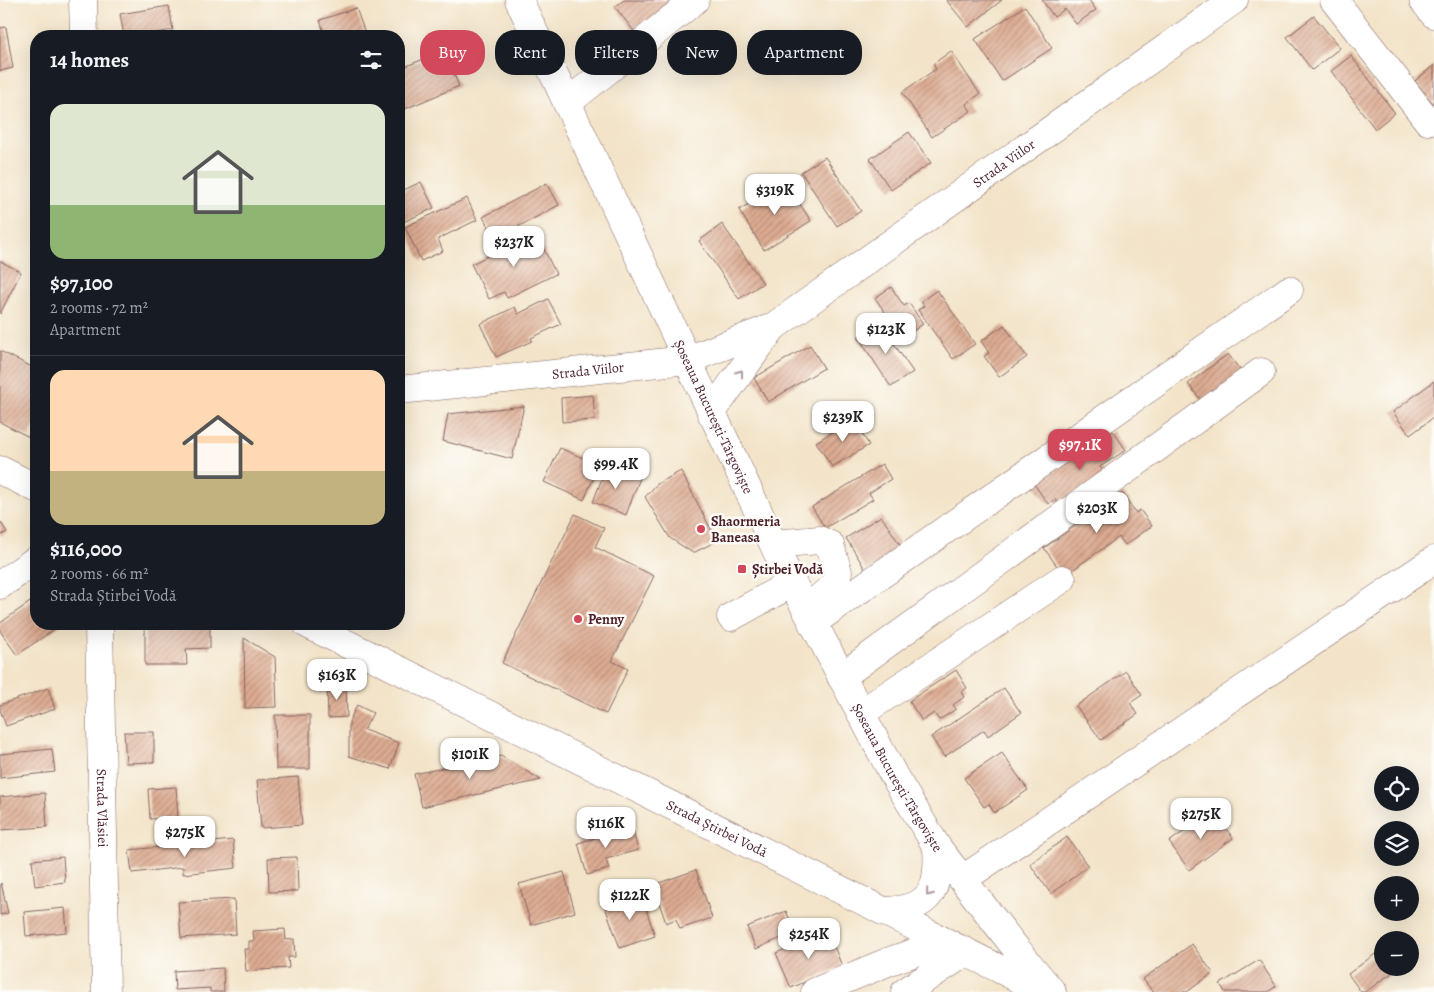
<!DOCTYPE html>
<html lang="en">
<head>
<meta charset="utf-8">
<style>
	:root { --surface:#171b24; --page:#20242c; --text:#f1f3f6; --muted:#9ea1a6; --line:#363941; --accent:#d1495b }
	body { margin:0; font-family:Alegreya,serif; background:var(--page); color:var(--text); height:100vh; display:flex; flex-direction:column; font-size:19px; white-space:nowrap }
	* { box-sizing:border-box; margin:0 }
	p { font-size:16px; color:var(--muted) }
	.icon { flex:none; width:28px; height:28px; fill:none; stroke:currentColor; stroke-width:2; stroke-linecap:round; stroke-linejoin:round }
	.map { position:relative; flex:1; overflow:hidden }
	.sheet { position:absolute; left:30px; top:30px; width:375px; height:600px; display:flex; flex-direction:column; background:var(--surface); border-radius:20px; box-shadow:0 5px 20px #0002 }
	.sheet>* { flex:none }
	.banner { position:absolute; left:420px; top:30px; width:475px; height:45px; display:flex; gap:10px }
	.tools { position:absolute; left:1374px; top:766px; display:grid; gap:10px }
	.tools a { display:grid; place-items:center; width:45px; height:45px; border-radius:50%; background:var(--surface); box-shadow:0 5px 20px #0002; font-size:25px }
	.price { position:absolute; translate:-50% -42px; padding:0 11px; border-radius:10px; background:#fff; color:#222; font-size:16px; line-height:32px; filter:drop-shadow(0 1px 2px #0008) }
	.price::after { content:''; position:absolute; left:50%; top:30px; width:15px; height:11px; margin-left:-8px; background:inherit; clip-path:polygon(0 0,100% 0,50% 100%) }
	.price.on { background:var(--accent); color:#fff }
	ul { padding:0; list-style:none }
	li { display:grid; align-content:center; gap:10px; height:265px; padding:0 20px }
	li+li { border-top:1px solid var(--line) }
	li span { display:grid; place-items:center; height:155px; border-radius:15px; color:#555 }
	li>.icon { margin-inline-start:auto }
	span .icon { width:90px; height:90px; fill:#fffc; stroke-width:1 }
	li b { font-size:21px }
	h2 { display:flex; justify-content:space-between; align-items:center; height:60px; padding:0 20px; font-size:21px }
	.chip { padding:0 18px; border-radius:20px; background:var(--surface); box-shadow:0 5px 20px #0002; font-size:18px; line-height:45px }
	.chip.on { background:var(--accent); color:#fff }
	.map>svg:first-child { display:block }
</style>
</head>
<body>
<div class="map">
<svg width="1434" height="992" viewBox="0 0 1434 992">
	<defs>
		<pattern id="building-hatch" width="6" height="6" patternUnits="userSpaceOnUse" patternTransform="scale(1.25)"><rect width="6" height="6" fill="#ddac92"/><path d="M-1 1l2-2M0 6l6-6M5 7l2-2" fill="none" stroke="#b58b77"/></pattern>
	</defs>
	<rect width="100%" height="100%" fill="#fdfcf7"/>
	<filter id="ink" filterUnits="userSpaceOnUse"><feTurbulence type="fractalNoise" baseFrequency=".02" numOctaves="2"/><feDisplacementMap in="SourceGraphic" scale="10" xChannelSelector="R" yChannelSelector="G"/><feConvolveMatrix kernelMatrix="1 2 1 2 8 2 1 2 1" color-interpolation-filters="sRGB"/></filter>
	<filter id="wash" filterUnits="userSpaceOnUse"><feTurbulence type="fractalNoise" baseFrequency=".0096" numOctaves="4" result="noise"/><feDisplacementMap in="SourceGraphic" scale="20" xChannelSelector="R" yChannelSelector="G"/><feGaussianBlur stdDeviation="1.12" result="paint"/><feColorMatrix in="noise" values="0 0 0 0 0 0 0 0 0 0 0 0 0 0 0 0 0 1.4 0 .05"/><feComposite in="paint" operator="in"/></filter>
	<g filter="url(#wash)">
		<rect width="100%" height="100%" fill="#f3e4c9"/>
		<g id="blocks">
			<g fill="url(#building-hatch)">
				<polygon points="624,0 667,0 673,7 637,35 615,7"/>
				<polygon points="948,0 1002,0 968,27 947,1"/>
				<polygon points="1042,0 1089,0 1096,10 1076,24 1065,9 1054,17"/>
				<polygon points="169,6 173,30 138,36 124,36 120,14"/>
				<polygon points="1025,6 1052,48 1002,81 975,39"/>
				<polygon points="356,8 366,36 325,36 320,20"/>
				<polygon points="1314,16 1340,48 1312,70 1287,37"/>
				<polygon points="6,27 13,68 0,71 0,28"/>
				<polygon points="444,51 459,86 405,109 399,95 399,69"/>
				<polygon points="951,51 980,94 966,104 971,111 932,137 902,92 936,69 933,64"/>
				<polygon points="1351,56 1395,113 1375,129 1331,71"/>
				<polygon points="1434,65 1434,105 1415,81"/>
				<polygon points="909,132 931,163 891,190 870,159"/>
				<polygon points="825,157 861,211 837,226 801,172"/>
				<polygon points="785,181 811,221 764,250 739,210"/>
				<polygon points="421,182 434,208 399,224 399,192"/>
				<polygon points="547,183 559,205 495,239 483,217"/>
				<polygon points="467,198 477,220 438,239 443,251 421,261 405,227"/>
				<polygon points="722,224 763,283 739,299 699,241"/>
				<polygon points="536,233 556,274 507,298 504,292 489,299 471,264"/>
				<polygon points="0,261 21,272 0,314"/>
				<polygon points="891,287 904,306 909,303 923,324 903,338 875,298"/>
				<polygon points="937,290 975,344 953,359 918,310 924,306 921,301"/>
				<polygon points="548,299 561,324 531,338 532,341 496,357 480,324 515,307 518,314"/>
				<polygon points="880,323 913,372 891,387 858,337"/>
				<polygon points="1004,325 1027,357 999,377 984,356 989,353 981,341"/>
				<polygon points="810,345 824,368 768,402 754,378"/>
				<polygon points="0,351 36,369 36,423 29,437 0,422"/>
				<polygon points="1228,354 1243,374 1204,404 1188,384"/>
				<polygon points="1434,381 1434,417 1410,435 1393,412"/>
				<polygon points="593,395 595,420 562,422 561,398"/>
				<polygon points="524,406 512,459 443,441 448,414"/>
				<polygon points="853,419 869,445 832,467 816,442"/>
				<polygon points="1113,431 1126,450 1100,467 1108,478 1059,505 1055,499 1048,504 1034,484"/>
				<polygon points="560,448 599,465 584,500 544,482"/>
				<polygon points="882,464 891,479 869,493 873,499 825,528 812,507"/>
				<polygon points="607,465 640,478 626,515 593,502"/>
				<polygon points="681,471 717,541 693,553 670,538 645,497 657,484"/>
				<polygon points="1122,493 1136,513 1140,510 1152,526 1125,545 1119,537 1064,576 1044,548"/>
				<polygon points="575,514 604,528 595,547 654,576 612,661 628,669 606,714 502,663"/>
				<polygon points="881,516 903,549 867,572 846,538"/>
				<polygon points="0,521 7,532 0,536"/>
				<polygon points="36,598 36,624 62,624 17,655 0,631 0,623"/>
				<polygon points="145,624 210,624 210,648 186,649 187,665 145,665"/>
				<polygon points="244,638 275,657 277,707 245,708"/>
				<polygon points="956,670 967,688 961,692 964,697 953,705 956,709 939,720 934,713 922,721 909,701"/>
				<polygon points="1126,671 1142,695 1130,703 1138,714 1101,740 1076,706"/>
				<polygon points="327,684 346,684 347,717 328,718"/>
				<polygon points="48,688 55,709 6,726 0,710 0,705"/>
				<polygon points="1004,688 1021,713 988,736 984,730 944,757 931,737"/>
				<polygon points="357,705 373,713 364,730 399,743 390,769 349,756 349,722"/>
				<polygon points="275,715 310,715 310,769 276,769"/>
				<polygon points="124,732 154,732 154,762 126,763"/>
				<polygon points="52,749 55,772 0,778 0,754"/>
				<polygon points="1002,753 1028,790 994,813 989,804 984,807 964,778"/>
				<polygon points="501,756 541,780 422,807 414,774"/>
				<polygon points="298,777 302,825 261,828 257,780"/>
				<polygon points="176,787 178,817 150,819 148,789"/>
				<polygon points="45,793 47,827 0,830 0,797"/>
				<polygon points="1213,811 1233,838 1189,870 1169,842"/>
				<polygon points="632,827 638,850 606,859 609,869 587,875 578,843"/>
				<polygon points="1067,837 1088,866 1051,894 1030,864"/>
				<polygon points="233,840 236,868 183,874 183,867 132,873 129,850"/>
				<polygon points="63,857 65,882 35,886 32,860"/>
				<polygon points="297,857 298,891 269,892 268,858"/>
				<polygon points="696,870 712,918 680,929 676,919 666,923 653,885"/>
				<polygon points="564,872 575,912 531,925 519,884"/>
				<polygon points="1,883 8,913 0,915 0,884"/>
				<polygon points="641,894 655,936 620,948 605,907"/>
				<polygon points="234,899 236,934 181,938 178,902"/>
				<polygon points="65,908 67,932 26,936 24,912"/>
				<polygon points="786,911 795,932 756,949 747,927"/>
				<polygon points="285,929 286,940 294,939 295,957 288,957 289,968 246,971 244,949 249,949 249,941 254,941 253,931"/>
				<polygon points="828,932 842,966 791,988 776,953"/>
				<polygon points="1192,944 1213,973 1187,992 1153,992 1143,979"/>
				<polygon points="1382,949 1382,968 1399,968 1365,992 1361,992 1348,974"/>
				<polygon points="1259,960 1276,986 1268,992 1225,992 1220,984"/>
				<polygon points="223,968 224,992 210,992 210,988 175,990 174,971"/>
			</g>
		</g>
	</g>
	<g filter="url(#ink)">
		<use href="#blocks" fill-opacity="0" stroke="#856462" stroke-width="1"/>
		<g fill="none" stroke-linecap="round" stroke-linejoin="round">
			<g stroke="#856462" stroke-width="29">
				<g id="minor">
					<polyline points="83,0 84,36"/>
					<polyline points="1334,0 1428,121"/>
					<polyline points="1423,0 1434,14"/>
					<polyline points="567,103 695,0"/>
					<path id="s1" d="M399,390l288,-30"/>
					<polyline points="0,470 36,488"/>
					<polyline points="774,544 819,540 830,545 838,572 836,584 809,607"/>
					<polyline points="0,585 36,560"/>
					<polyline points="731,617 792,583"/>
					<polyline points="812,623 1289,290"/>
					<polyline points="841,677 1261,372"/>
					<polyline points="861,713 1062,579"/>
					<polyline points="963,879 1434,560"/>
					<polyline points="815,992 890,961 945,942"/>
					<polyline points="905,992 966,952"/>
				</g>
			</g>
			<g stroke="#856462" stroke-width="29">
				<g id="major">
					<path id="s2" d="M519,0l267,571 108,205 43,71 81,104 34,41"/>
					<path id="s3" d="M687,360l86,-33 461,-327"/>
					<polyline points="711,413 773,327"/>
					<path id="s4" d="M99,624l7,368"/>
					<path id="s5" d="M307,624l739,368"/>
					<path d="M883,911c47,-1 57,-20 54,-64"/>
				</g>
			</g>
			<use href="#minor" stroke="#fff" stroke-width="28"/>
			<use href="#major" stroke="#fff" stroke-width="28"/>
		</g>
		<defs><path id="oneway-chevron" d="M-2-3.5L2.5 0L-2 3.5" fill="none" stroke-width="1.6" stroke-linecap="round" stroke-linejoin="round" transform="scale(1.25)"/></defs>
		<g stroke="#ae9aa0">
			<use href="#oneway-chevron" transform="translate(740 373) rotate(-54)"/>
			<use href="#oneway-chevron" transform="translate(929 893) rotate(129)"/>
		</g>
	</g>
	<g fill="#d1495b" stroke="#fdfcf7" stroke-width="2">
		<circle cx="701" cy="529" r="5"/>
		<rect x="737" y="564" width="10" height="10" rx="2.5"/>
		<circle cx="578" cy="619" r="5"/>
	</g>
	<g text-anchor="middle" stroke-width="5" stroke-linejoin="round" paint-order="stroke">
		<g font-size="14" fill="#4a1f2b" stroke="#fdfcf7">
			<text dy="5" stroke="none"><textPath href="#s3" startOffset="375">Strada Viilor</textPath></text>
			<text dy="5" stroke="none"><textPath href="#s1" startOffset="190">Strada Viilor</textPath></text>
			<text dy="5" stroke="none"><textPath href="#s2" startOffset="460">Șoseaua București-Târgoviște</textPath></text>
			<text dy="5" stroke="none"><textPath href="#s2" startOffset="865">Șoseaua București-Târgoviște</textPath></text>
			<text dy="5" stroke="none"><textPath href="#s4" startOffset="184">Strada Vlăsiei</textPath></text>
			<text dy="5" stroke="none"><textPath href="#s5" startOffset="458">Strada Știrbei Vodă</textPath></text>
		</g>
		<g font-size="14" font-weight="bold" fill="#4a1f2b" stroke="#fdfcf7" text-anchor="start">
			<text x="711" y="526">Shaormeria<tspan x="711" dy="16">Baneasa</tspan></text>
			<text x="752" y="574">Știrbei Vodă</text>
			<text x="588" y="624">Penny</text>
		</g>
	</g>
</svg>
<div class="tools">
<a><svg class="icon" aria-label="locate" viewBox="0 0 24 24"><circle cx="12" cy="12" r="6"/><path d="M12 2v4M12 18v4M2 12h4M18 12h4"/></svg></a>
<a><svg class="icon" aria-label="layers" viewBox="0 0 24 24"><path d="M12 4l9 5-9 5-9-5zM3 14l9 5 9-5"/></svg></a>
<a>+</a>
<a>−</a>
</div>
<b class="price" style="left:775px;top:216px">$319K</b>
<b class="price" style="left:514px;top:268px">$237K</b>
<b class="price" style="left:886px;top:355px">$123K</b>
<b class="price" style="left:843px;top:443px">$239K</b>
<b class="price on" style="left:1080px;top:471px">$97.1K</b>
<b class="price" style="left:616px;top:490px">$99.4K</b>
<b class="price" style="left:1097px;top:534px">$203K</b>
<b class="price" style="left:337px;top:701px">$163K</b>
<b class="price" style="left:470px;top:780px">$101K</b>
<b class="price" style="left:1201px;top:840px">$275K</b>
<b class="price" style="left:606px;top:849px">$116K</b>
<b class="price" style="left:185px;top:858px">$275K</b>
<b class="price" style="left:630px;top:921px">$122K</b>
<b class="price" style="left:809px;top:960px">$254K</b>
<div class="banner">
<a class="chip on">Buy</a>
<a class="chip">Rent</a>
<a class="chip">Filters</a>
<a class="chip">New</a>
<a class="chip">Apartment</a>
</div>
<section class="sheet">
<h2>14 homes<svg class="icon" aria-label="filters" viewBox="0 0 24 24"><path d="M4 7h16M4 17h16"/><circle cx="9" cy="7" r="2"/><circle cx="15" cy="17" r="2"/></svg></h2>
<ul>
<li><span style="background:linear-gradient(#dfe7d0 65%,#8fb573 0)"><svg class="icon" aria-label="home" viewBox="0 0 24 24"><path d="M3 11l9-7 9 7M6 9v11h12V9"/></svg></span><div><b>$97,100</b><p>2 rooms · 72 m²</p><p>Apartment</p></div></li>
<li><span style="background:linear-gradient(#ffd9b3 65%,#c2b280 0)"><svg class="icon" aria-label="home" viewBox="0 0 24 24"><path d="M3 11l9-7 9 7M6 9v11h12V9"/></svg></span><div><b>$116,000</b><p>2 rooms · 66 m²</p><p>Strada Știrbei Vodă</p></div></li>
</ul>
</section>
</div>
</body>
</html>
